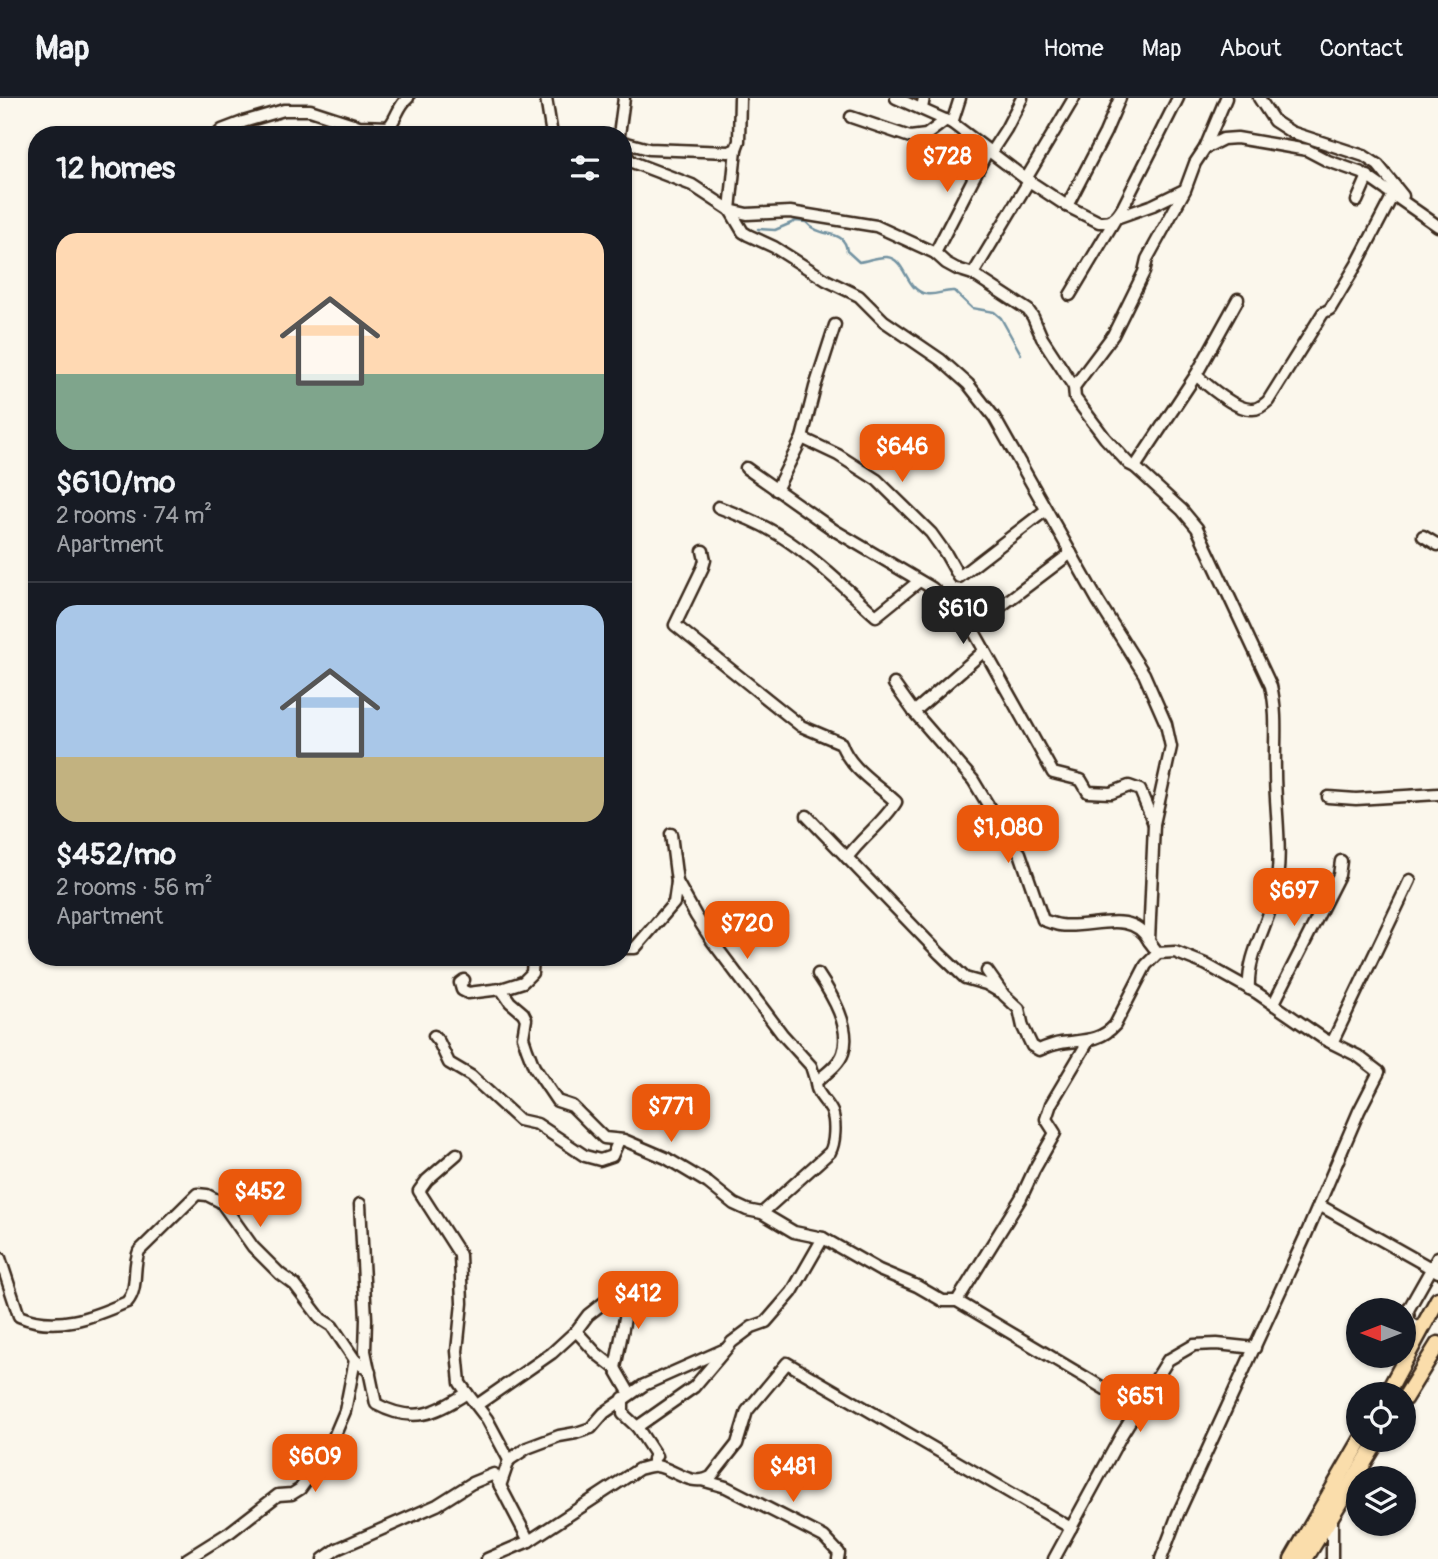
<!DOCTYPE html>
<html lang="en">
<head>
<meta charset="utf-8">
<style>
	:root { --surface:#171b24; --page:#242831; --text:#f1f3f6; --muted:#9ea1a6; --line:#363941; --accent:#ea580c }
	body { margin:0; font-family:Pangolin,sans-serif; background:var(--page); color:var(--text); height:100vh; display:flex; flex-direction:column; font-size:26px; white-space:nowrap }
	* { box-sizing:border-box; margin:0 }
	p { font-size:23px; color:var(--muted) }
	.icon { flex:none; width:38px; height:38px; fill:none; stroke:currentColor; stroke-width:2; stroke-linecap:round; stroke-linejoin:round }
	.map { position:relative; flex:1; overflow:hidden }
	.drawer { position:absolute; left:28px; top:28px; width:604px; height:840px; display:flex; flex-direction:column; background:var(--surface); border-radius:28px; box-shadow:0 2px 5px #0004 }
	.drawer>* { flex:none }
	.needle { width:46px; rotate:270deg }
	.tools { position:absolute; left:1346px; top:1200px; display:grid; gap:14px }
	.tools a { display:grid; place-items:center; width:70px; height:70px; border-radius:50%; background:var(--surface); box-shadow:0 2px 5px #0004; font-size:35px }
	.price { position:absolute; translate:-50% -60px; padding:0 16px; border-radius:14px; background:var(--accent); color:#fff; font-size:23px; line-height:46px; filter:drop-shadow(0 2px 4px #0008) }
	.price::after { content:''; position:absolute; left:50%; top:42px; width:21px; height:16px; margin-left:-10px; background:inherit; clip-path:polygon(0 0,100% 0,50% 100%) }
	.price.current { background:#222; color:#fff }
	ul { padding:0; list-style:none }
	li { display:grid; align-content:center; gap:14px; height:371px; padding:0 28px }
	li+li { border-top:2px solid var(--line) }
	li span { display:grid; place-items:center; height:217px; border-radius:21px; color:#555 }
	li>.icon { margin-inline-start:auto }
	span .icon { width:126px; height:126px; fill:#fffc; stroke-width:1 }
	li b { font-size:30px }
	h2 { display:flex; justify-content:space-between; align-items:center; height:84px; padding:0 28px; font-size:30px }
	header { display:flex; align-items:center; gap:42px; box-sizing:border-box; height:98px; padding:0 35px; background:var(--surface); border-bottom:2px solid var(--line) }
	header strong { font-size:33px }
	nav { display:flex; gap:38px; margin-inline-start:auto; font-size:24px }
	.map>svg:first-child { display:block }
</style>
</head>
<body>
<header>
<strong>Map</strong>
<nav><a>Home</a><a>Map</a><a>About</a><a>Contact</a></nav>
</header>
<div class="map">
<svg width="1438" height="1461" viewBox="0 0 1438 1461">
	<rect width="100%" height="100%" fill="#fbf7ec"/>
	<filter id="ink" filterUnits="userSpaceOnUse"><feTurbulence type="fractalNoise" baseFrequency=".0143" numOctaves="2"/><feDisplacementMap in="SourceGraphic" scale="14" xChannelSelector="R" yChannelSelector="G"/><feConvolveMatrix kernelMatrix="1 2 1 2 8 2 1 2 1" color-interpolation-filters="sRGB"/></filter>
	<g filter="url(#ink)">
		<g fill="none" stroke-linecap="round" stroke-linejoin="round">
			<path stroke="#7393a2" stroke-width="2.5" d="M758,131l17,1 21,-9 10,1c15,18 38,5 41,29l12,11c9,-1 19,-6 28,-5 19,2 18,33 39,37 9,2 19,-4 28,-3l18,17 22,4 7,6 20,36"/>
			<g stroke="#3b2a1e" stroke-width="15">
				<g id="minor">
					<polyline points="546,0 552,37"/>
					<path d="M896,0l56,25 74,56 41,27 32,16c13,1 18,-5 24,-15l55,-109"/>
					<polyline points="1259,0 1274,23 1291,34 1364,58 1378,67 1403,98"/>
					<polyline points="922,10 924,0"/>
					<polyline points="851,19 910,39 926,37 946,22"/>
					<polyline points="952,25 960,0"/>
					<polyline points="217,37 222,32 243,24 284,12 310,12 359,28 390,29"/>
					<path d="M380,37c18,-13 16,-28 28,-37"/>
					<polyline points="619,37 624,0"/>
					<polyline points="623,44 649,51 729,54 736,51 739,43 740,0"/>
					<polyline points="1205,50 1226,0"/>
					<polyline points="623,54 632,64 692,87 730,112 743,134 748,137 774,149 826,182 859,198 884,223 941,262 968,286 994,319 1098,503 1144,576 1166,626 1171,649 1154,726 1149,843 1158,855"/>
					<polyline points="991,54 1006,31 1022,0"/>
					<polyline points="1026,81 1074,0"/>
					<polyline points="1357,103 1368,78"/>
					<polyline points="1067,108 1105,35 1120,0"/>
					<path d="M730,112l17,4 43,-2 86,14 59,27 11,10 11,6 16,5 55,36 5,7 9,21 32,49 1,11 30,40 24,26 6,3 47,43 15,18 74,158c7,29 3,57 4,86 0,41 9,84 -1,124 -7,32 -27,59 -25,93"/>
					<polyline points="730,112 736,51"/>
					<polyline points="935,155 988,52"/>
					<polyline points="973,176 1029,83"/>
					<polyline points="1070,197 1116,120 1153,107 1184,92"/>
					<path d="M1196,277c12,11 41,36 57,34 6,0 10,-4 15,-8l55,-88 7,-4 27,-45 37,-71"/>
					<polyline points="1074,289 1113,237 1144,174 1147,161 1185,92 1195,65 1205,50 1223,41 1237,40 1307,52 1328,63 1362,75 1438,128"/>
					<polyline points="802,340 838,357 877,382 931,435 946,456 959,479 1046,412"/>
					<polyline points="1135,369 1196,277 1238,201"/>
					<polyline points="746,370 834,432 932,490 952,508 972,530 1053,675 1081,682 1088,694 1111,695 1129,688 1140,692 1154,726"/>
					<polyline points="776,392 802,340 815,289 835,227"/>
					<path d="M718,409c21,8 42,16 61,28 35,22 66,53 97,81l42,-34"/>
					<polyline points="1423,438 1438,447"/>
					<path d="M703,453l2,9 -2,7 -28,58 126,101 40,17c8,25 36,41 55,59 -13,21 -35,36 -49,56"/>
					<polyline points="972,530 1071,455"/>
					<polyline points="894,586 914,614 983,554"/>
					<path d="M914,614l59,68 38,63 9,10 23,67c6,2 11,4 17,5 29,5 72,-18 89,16"/>
					<polyline points="1328,699 1356,701 1438,696"/>
					<polyline points="807,718 940,856 965,880 986,886 998,893"/>
					<polyline points="671,736 677,784 696,818 712,843 782,936 811,968 816,984"/>
					<polyline points="623,850 635,850 674,805 677,784"/>
					<path d="M987,873l17,24 15,14 4,18 9,19 7,4c7,-3 14,-6 22,-7 21,-3 39,-1 54,-18l31,-60 12,-12 17,-1 30,12 52,29 67,46 34,17 21,16 -20,39 -54,126 -127,277 -17,45"/>
					<polyline points="464,882 460,885 462,892 468,895 501,891 510,904 523,915 526,921 523,939 527,951 534,969 557,1003 572,1008 604,1040 624,1042 666,1060 708,1085 734,1106 747,1112 762,1115 794,1134 823,1140 879,1172 917,1188 943,1203 957,1203 1137,1310"/>
					<polyline points="501,891 523,884 532,875 533,859"/>
					<polyline points="1274,905 1339,777 1341,763"/>
					<polyline points="434,938 439,944 449,965 471,978 519,1022 537,1026 585,1058 600,1062 612,1058 619,1042"/>
					<polyline points="1332,945 1410,782"/>
					<polyline points="457,1056 427,1082 419,1093 460,1157 462,1205 457,1253 460,1285 467,1295"/>
					<path d="M360,1106l6,115 -1,32 11,53c37,20 59,10 91,-11l20,26 22,41 -9,26"/>
					<polyline points="1319,1107 1438,1174"/>
					<path d="M762,1115l68,-61c5,-9 6,-29 2,-40 -5,-11 -16,-17 -16,-30 9,-8 23,-17 27,-29 9,-25 -11,-58 -25,-79"/>
					<path d="M0,1160l19,58c37,16 74,1 108,-14 12,-14 5,-34 12,-51l58,-57 10,1 14,7 32,45 27,27 15,11 26,34 11,7 23,34 15,12"/>
					<polyline points="957,1203 1021,1100 1034,1072 1055,1035 1046,1021 1051,1006 1089,942"/>
					<polyline points="1422,1232 1409,1224 1408,1212 1438,1159"/>
					<polyline points="576,1233 597,1256 615,1270 630,1296"/>
					<polyline points="615,1270 631,1190"/>
					<polyline points="623,1300 623,1316 637,1329"/>
					<polyline points="477,1307 552,1255 576,1233 588,1217 611,1199 631,1190"/>
					<polyline points="509,1362 527,1350 559,1338 576,1335 591,1330 604,1315 644,1287 723,1252"/>
					<polyline points="655,1367 653,1361 656,1358 637,1329 694,1289 732,1244 752,1229 766,1224 792,1194 823,1140"/>
					<polyline points="705,1383 726,1389 824,1439 839,1455 838,1461"/>
					<polyline points="1332,1417 1332,1461"/>
					<polyline points="187,1461 230,1434 278,1397 292,1396 300,1391 328,1353 345,1313 355,1262"/>
					<polyline points="323,1461 337,1451 437,1407 472,1385 494,1376 529,1443"/>
					<path d="M487,1461l42,-18 110,-72c5,-1 12,-4 17,-3 17,2 35,22 55,11l26,-33 10,-33 40,-48 284,165"/>
					<polyline points="1054,1461 1122,1336 1168,1262 1194,1247 1217,1246 1255,1250"/>
				</g>
			</g>
			<g stroke="#3b2a1e" stroke-width="19">
				<g id="highway">
					<polyline points="1386,1297 1438,1201"/>
					<polyline points="1404,1301 1438,1246"/>
					<polyline points="1292,1461 1361,1342"/>
					<polyline points="1305,1461 1378,1342"/>
				</g>
			</g>
			<use href="#minor" stroke="#fbf7ec" stroke-width="10"/>
			<use href="#highway" stroke="#faddab" stroke-width="14"/>
		</g>
	</g>
</svg>
<div class="tools">
<a><svg class="needle" viewBox="-14 -14 28 28"><path d="M0-13l5 13h-10z" fill="#e53935"/><path d="M0 13l5-13h-10z" fill="#9ea1a6"/></svg></a>
<a><svg class="icon" aria-label="locate" viewBox="0 0 24 24"><circle cx="12" cy="12" r="6"/><path d="M12 2v4M12 18v4M2 12h4M18 12h4"/></svg></a>
<a><svg class="icon" aria-label="layers" viewBox="0 0 24 24"><path d="M12 4l9 5-9 5-9-5zM3 14l9 5 9-5"/></svg></a>
</div>
<b class="price" style="left:947px;top:96px">$728</b>
<b class="price" style="left:902px;top:386px">$646</b>
<b class="price current" style="left:963px;top:548px">$610</b>
<b class="price" style="left:1008px;top:767px">$1,080</b>
<b class="price" style="left:1294px;top:830px">$697</b>
<b class="price" style="left:747px;top:863px">$720</b>
<b class="price" style="left:671px;top:1046px">$771</b>
<b class="price" style="left:260px;top:1131px">$452</b>
<b class="price" style="left:638px;top:1233px">$412</b>
<b class="price" style="left:1140px;top:1336px">$651</b>
<b class="price" style="left:315px;top:1396px">$609</b>
<b class="price" style="left:793px;top:1406px">$481</b>
<section class="drawer">
<h2>12 homes<svg class="icon" aria-label="filters" viewBox="0 0 24 24"><path d="M4 7h16M4 17h16"/><circle cx="9" cy="7" r="2"/><circle cx="15" cy="17" r="2"/></svg></h2>
<ul>
<li><span style="background:linear-gradient(#ffd9b3 65%,#7fa58c 0)"><svg class="icon" aria-label="home" viewBox="0 0 24 24"><path d="M3 11l9-7 9 7M6 9v11h12V9"/></svg></span><div><b>$610/mo</b><p>2 rooms · 74 m²</p><p>Apartment</p></div></li>
<li><span style="background:linear-gradient(#a9c7e8 70%,#c2b280 0)"><svg class="icon" aria-label="home" viewBox="0 0 24 24"><path d="M3 11l9-7 9 7M6 9v11h12V9"/></svg></span><div><b>$452/mo</b><p>2 rooms · 56 m²</p><p>Apartment</p></div></li>
</ul>
</section>
</div>
</body>
</html>
